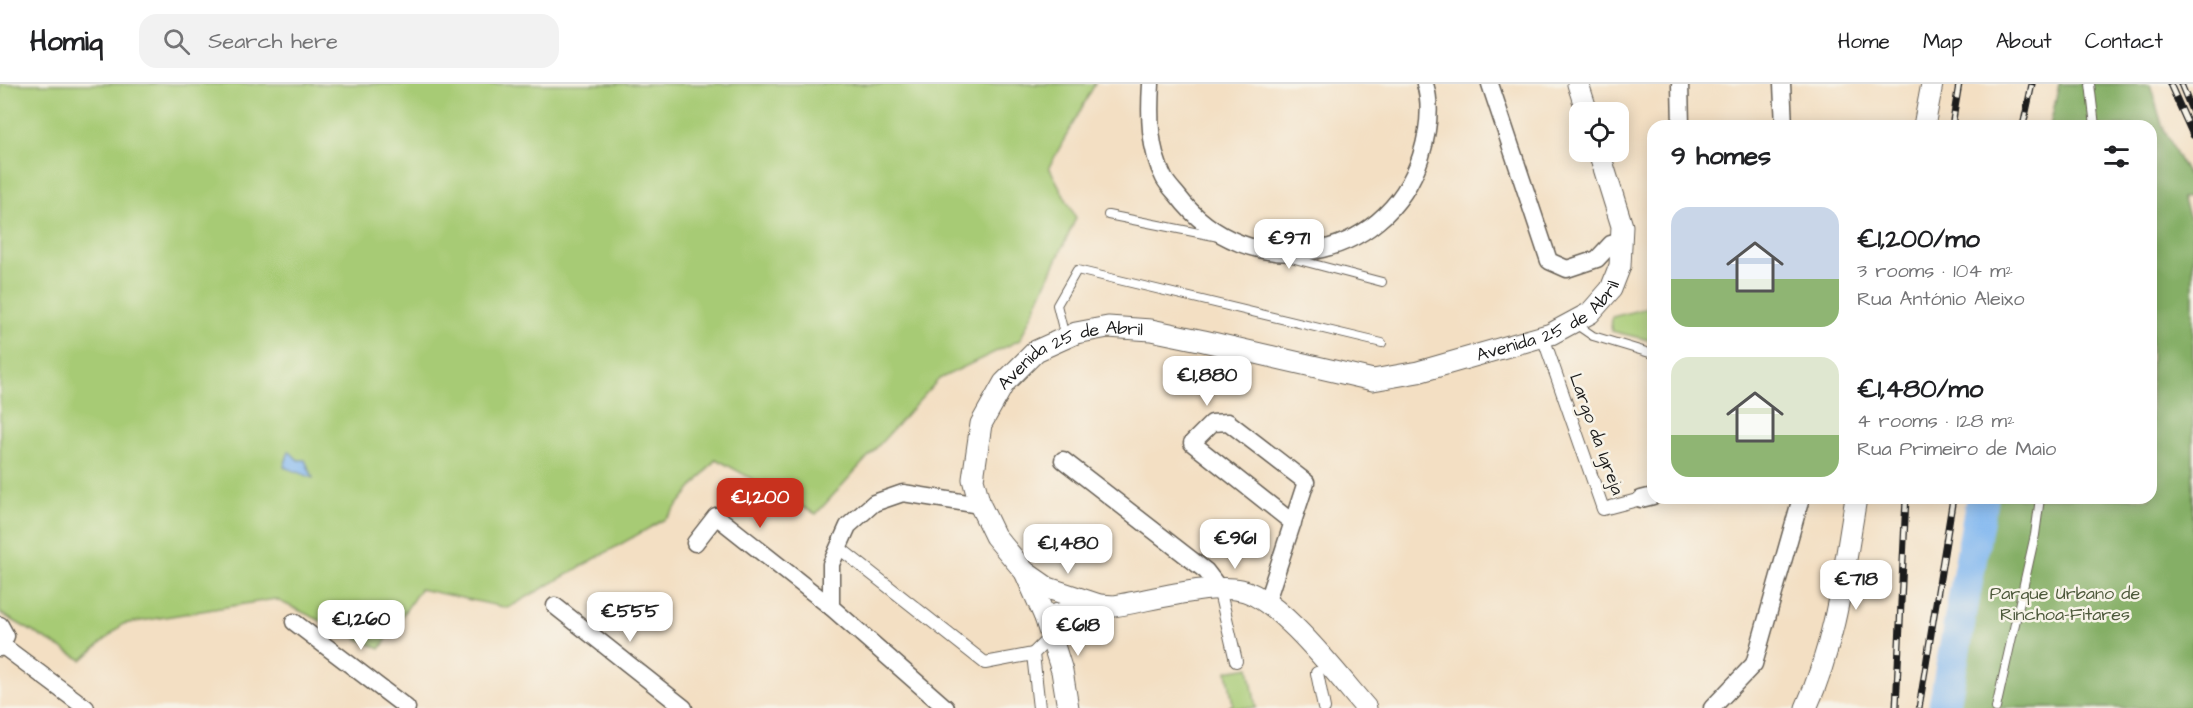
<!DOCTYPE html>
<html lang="en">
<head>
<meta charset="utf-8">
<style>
	:root { --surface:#fff; --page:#f2f2f2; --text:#202124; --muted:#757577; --line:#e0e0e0; --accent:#c8321e }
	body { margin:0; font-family:"Architects Daughter",sans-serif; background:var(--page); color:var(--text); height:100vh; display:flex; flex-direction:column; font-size:22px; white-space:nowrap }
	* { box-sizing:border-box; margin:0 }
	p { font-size:20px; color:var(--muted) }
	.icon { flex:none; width:33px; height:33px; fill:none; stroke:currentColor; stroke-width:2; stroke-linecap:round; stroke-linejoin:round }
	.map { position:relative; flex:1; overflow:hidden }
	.panel { position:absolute; left:1647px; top:36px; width:510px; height:384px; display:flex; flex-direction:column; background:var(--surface); border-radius:18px; box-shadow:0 3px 15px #0003 }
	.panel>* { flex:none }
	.fabs { position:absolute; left:1569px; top:18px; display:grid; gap:12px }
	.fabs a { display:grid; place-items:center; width:60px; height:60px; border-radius:12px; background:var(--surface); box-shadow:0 3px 15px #0003; font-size:30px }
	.price { position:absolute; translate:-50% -51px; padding:0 14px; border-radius:12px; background:#fff; color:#222; font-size:20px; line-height:39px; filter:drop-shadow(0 2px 3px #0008) }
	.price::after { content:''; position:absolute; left:50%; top:36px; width:18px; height:14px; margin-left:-9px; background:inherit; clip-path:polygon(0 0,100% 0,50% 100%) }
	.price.selected { background:var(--accent); color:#fff }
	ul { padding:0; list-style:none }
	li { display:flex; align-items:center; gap:18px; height:150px; padding:0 24px }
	li span { display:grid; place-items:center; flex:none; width:168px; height:120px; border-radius:18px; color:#555 }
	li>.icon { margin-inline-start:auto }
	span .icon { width:72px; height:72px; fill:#fffc; stroke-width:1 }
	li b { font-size:26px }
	h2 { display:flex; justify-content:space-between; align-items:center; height:72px; padding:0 24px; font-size:26px }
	header { display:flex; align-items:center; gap:36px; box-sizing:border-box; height:84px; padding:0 30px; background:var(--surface); border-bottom:2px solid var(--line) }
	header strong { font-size:28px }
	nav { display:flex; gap:33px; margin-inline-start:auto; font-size:21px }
	.search { width:420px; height:54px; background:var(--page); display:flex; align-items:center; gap:15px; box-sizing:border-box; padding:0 21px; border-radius:18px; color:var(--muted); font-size:22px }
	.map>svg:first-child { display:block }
</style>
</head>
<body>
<header>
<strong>Homiq</strong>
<div class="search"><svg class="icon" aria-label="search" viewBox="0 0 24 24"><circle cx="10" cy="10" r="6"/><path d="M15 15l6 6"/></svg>Search here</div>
<nav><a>Home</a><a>Map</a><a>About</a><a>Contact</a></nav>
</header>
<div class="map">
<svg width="2193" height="624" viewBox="0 0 2193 624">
	<rect width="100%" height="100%" fill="#f7f3e8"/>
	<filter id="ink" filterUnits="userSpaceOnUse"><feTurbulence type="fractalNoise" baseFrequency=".0167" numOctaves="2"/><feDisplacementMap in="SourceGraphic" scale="12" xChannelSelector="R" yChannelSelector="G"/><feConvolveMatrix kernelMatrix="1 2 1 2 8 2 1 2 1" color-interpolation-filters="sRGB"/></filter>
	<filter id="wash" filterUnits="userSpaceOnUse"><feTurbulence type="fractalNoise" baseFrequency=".008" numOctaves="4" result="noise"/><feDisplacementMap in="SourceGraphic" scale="24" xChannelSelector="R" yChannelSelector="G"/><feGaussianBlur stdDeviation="1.35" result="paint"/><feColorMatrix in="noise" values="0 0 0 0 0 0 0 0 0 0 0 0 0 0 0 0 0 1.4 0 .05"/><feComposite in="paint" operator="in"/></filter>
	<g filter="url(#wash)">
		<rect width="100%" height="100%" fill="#f3dfc3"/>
		<g fill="#a7cb74" stroke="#627448" stroke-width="1.5">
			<polygon points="0,0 1095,0 1049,83 1076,134 1020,256 939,295 816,430 716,375 667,434 508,524 420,505 380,565 275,515 123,540 82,576 0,529"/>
			<polygon points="1653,204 1653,257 1611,247 1612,233 1647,224"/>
			<polygon points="1249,583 1256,624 1227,624 1233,620 1227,587"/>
		</g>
		<polygon fill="#85af66" stroke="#506641" stroke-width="1.5" points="2059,0 2150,0 2162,41 2193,102 2193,113 2182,114 2193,145 2193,624 1931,624 1948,524 1971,414 2151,414 2151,42 2050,42"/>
		<polygon fill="#81b7f0" stroke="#4e6a86" stroke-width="1.5" points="289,367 298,376 305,376 313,394 284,383"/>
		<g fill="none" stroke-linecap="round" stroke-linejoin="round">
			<polyline stroke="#81b7f0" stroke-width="5" points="1934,607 1946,610"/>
			<polyline stroke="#81b7f0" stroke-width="32" points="1944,624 1982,414"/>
		</g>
	</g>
	<g filter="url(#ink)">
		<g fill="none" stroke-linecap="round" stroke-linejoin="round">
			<g stroke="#676056" stroke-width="10">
				<g id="service">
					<polyline points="2090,0 2095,42"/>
					<polyline points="1108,131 1219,153"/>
					<polyline points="1287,173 1382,198"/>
					<polyline points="1574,239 1593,252 1653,270"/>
					<polyline points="1065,253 1057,221 1077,186 1382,259"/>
					<polyline points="1996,624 2035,451 2040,414"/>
				</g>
			</g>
			<g stroke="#676056" stroke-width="14">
				<g id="pedestrian">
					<polyline points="1543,253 1603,425 1641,415"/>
					<polyline points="838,463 985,579 1033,570"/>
					<polyline points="1219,504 1236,577"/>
					<polyline points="1317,589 1324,624"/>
					<polyline points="1039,624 1033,570 1052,551"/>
				</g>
			</g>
			<g stroke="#676056" stroke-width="19">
				<g id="minor">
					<path d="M1151,0c-2,31 -2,65 13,94 3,6 9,12 14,18 68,90 208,70 243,-40 7,-23 11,-49 4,-72"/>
					<polyline points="1490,0 1549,177 1567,185 1597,175 1611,160 1622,157"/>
					<polyline points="1680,0 1681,42"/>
					<polyline points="1782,0 1784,42"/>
					<polyline points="1063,376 1206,487 1219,504"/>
					<polyline points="1641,415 1653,412"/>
					<polyline points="695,459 716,432 831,523"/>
					<polyline points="1267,517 1306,398 1228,338 1212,339 1192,359 1293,439"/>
					<polyline points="555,522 684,624"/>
					<polyline points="294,538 407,624"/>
					<polyline points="0,541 6,552 0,564"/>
					<polyline points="3,562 86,624"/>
					<polyline points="946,624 831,523 831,480 848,442 874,419 903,409 980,421"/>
					<polyline points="1712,624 1754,580 1801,414"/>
				</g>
			</g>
			<g stroke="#676056" stroke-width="23">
				<g id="tertiary">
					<polyline points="1578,0 1587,28"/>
					<polyline points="1924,42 1932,0"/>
					<polyline points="1025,488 1048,504 1096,520"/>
					<path d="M1045,533l55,-12 14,1c33,-5 96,-23 127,-16 38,8 98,87 125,118"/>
					<path id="s1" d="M1068,624l-6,-37 -17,-54 -20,-45 -30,-36 -15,-31 -7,-26 8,-55 23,-41 32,-32 40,-18 32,-6 43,3 53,11 169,39 45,-8 133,-38 39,-21 21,-24 9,-23 2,-40 -23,-74"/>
					<path d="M1806,624c30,-66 38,-139 50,-210"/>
				</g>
			</g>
			<use href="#service" stroke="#fff" stroke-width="8"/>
			<use href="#pedestrian" stroke="#fff" stroke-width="12"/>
			<use href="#minor" stroke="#fff" stroke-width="16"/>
			<use href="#tertiary" stroke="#fff" stroke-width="21"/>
			<g stroke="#1c1c1c" stroke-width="7">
				<g id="rail">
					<polyline points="2170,0 2193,51"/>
					<polyline points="2181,0 2193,29"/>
					<polyline points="1952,42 1959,0"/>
					<polyline points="2023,42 2032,0"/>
					<polyline points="1896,624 1906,414"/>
					<polyline points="1919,624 1953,414"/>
				</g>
			</g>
			<use href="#rail" stroke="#f7f3e8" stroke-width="4.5" stroke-dasharray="14" stroke-linecap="butt"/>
		</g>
	</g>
	<g text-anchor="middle" stroke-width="5" stroke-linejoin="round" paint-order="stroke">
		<g font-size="18" fill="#1c1c1c" stroke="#f7f3e8">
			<text dy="6" stroke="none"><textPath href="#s1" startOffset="934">Avenida 25 de Abril</textPath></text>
			<text dy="6" stroke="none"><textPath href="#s1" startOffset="430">Avenida 25 de Abril</textPath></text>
			<text transform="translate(1597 350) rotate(70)" y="6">Largo da Igreja</text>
		</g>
		<g font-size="18" fill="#4d593b" stroke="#f7f3e8">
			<text x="2065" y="515">Parque Urbano de<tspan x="2065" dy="21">Rinchoa-Fitares</tspan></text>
		</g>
	</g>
</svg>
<div class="fabs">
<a><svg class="icon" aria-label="locate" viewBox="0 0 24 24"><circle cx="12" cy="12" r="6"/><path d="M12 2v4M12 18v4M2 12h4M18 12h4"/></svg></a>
</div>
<b class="price" style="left:1289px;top:186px">€971</b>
<b class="price" style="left:1207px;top:323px">€1,880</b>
<b class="price selected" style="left:760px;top:445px">€1,200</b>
<b class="price" style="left:1235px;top:486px">€961</b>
<b class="price" style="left:1068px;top:491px">€1,480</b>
<b class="price" style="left:1856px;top:527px">€718</b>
<b class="price" style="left:630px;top:559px">€555</b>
<b class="price" style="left:361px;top:567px">€1,260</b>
<b class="price" style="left:1078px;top:573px">€618</b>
<section class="panel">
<h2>9 homes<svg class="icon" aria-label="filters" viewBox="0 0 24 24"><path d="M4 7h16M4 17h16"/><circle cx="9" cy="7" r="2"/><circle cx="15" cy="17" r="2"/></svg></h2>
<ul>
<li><span style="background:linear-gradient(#c9d6e8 60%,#8fb573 0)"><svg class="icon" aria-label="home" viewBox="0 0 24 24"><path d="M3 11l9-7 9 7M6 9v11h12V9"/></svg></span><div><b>€1,200/mo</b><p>3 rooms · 104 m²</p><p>Rua António Aleixo</p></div></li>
<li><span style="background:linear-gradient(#dfe7d0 65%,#8fb573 0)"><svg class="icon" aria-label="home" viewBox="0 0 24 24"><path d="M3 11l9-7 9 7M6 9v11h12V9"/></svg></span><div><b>€1,480/mo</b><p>4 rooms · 128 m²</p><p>Rua Primeiro de Maio</p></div></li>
</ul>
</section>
</div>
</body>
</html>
